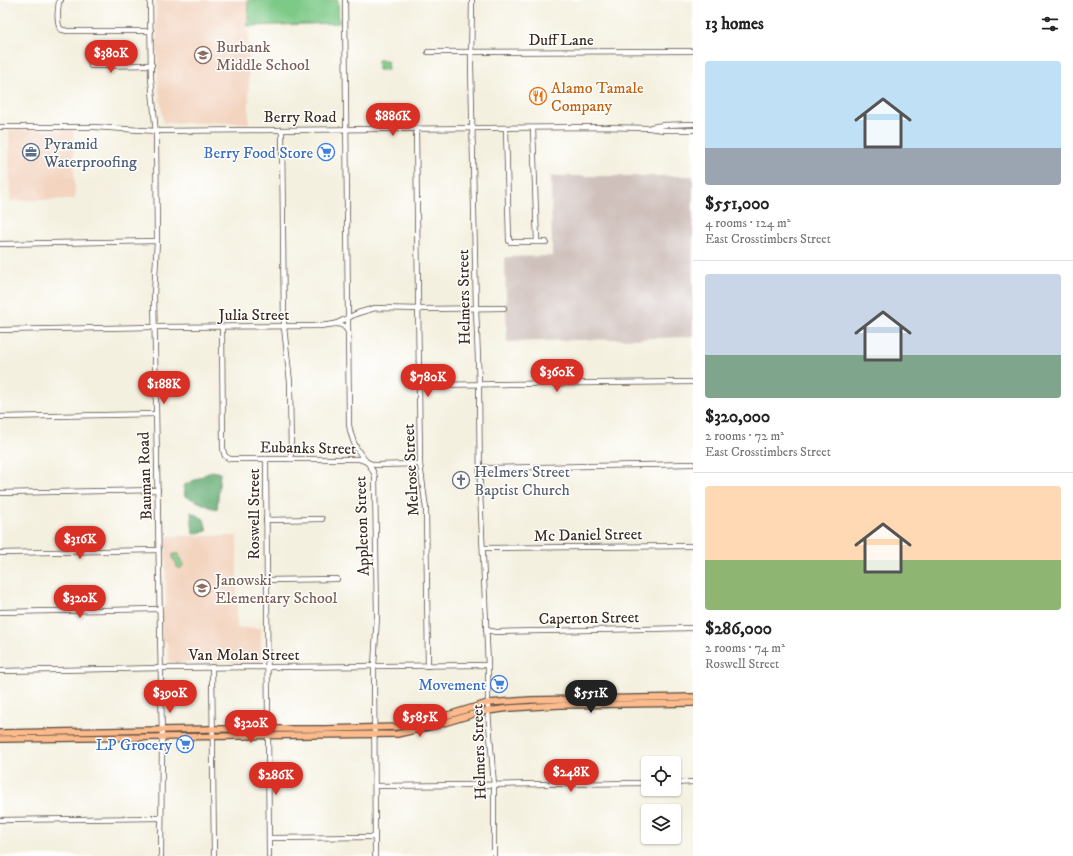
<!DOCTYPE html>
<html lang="en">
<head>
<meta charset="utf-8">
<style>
	:root { --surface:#fff; --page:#f2f2f2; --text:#222; --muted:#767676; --line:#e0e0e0; --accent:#d93025 }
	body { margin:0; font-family:"IM FELL DW Pica",serif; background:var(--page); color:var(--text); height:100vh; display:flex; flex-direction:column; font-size:15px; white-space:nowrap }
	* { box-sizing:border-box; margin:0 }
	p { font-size:13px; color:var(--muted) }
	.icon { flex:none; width:22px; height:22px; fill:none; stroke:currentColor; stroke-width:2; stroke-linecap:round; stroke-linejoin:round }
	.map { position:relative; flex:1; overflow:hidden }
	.panel { display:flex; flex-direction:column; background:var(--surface); width:380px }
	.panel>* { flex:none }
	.buttons { position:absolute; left:641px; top:756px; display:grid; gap:8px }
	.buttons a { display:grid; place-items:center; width:40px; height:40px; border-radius:4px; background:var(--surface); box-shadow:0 1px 3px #0004; font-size:20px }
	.price { position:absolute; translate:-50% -34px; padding:0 9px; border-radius:14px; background:var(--accent); color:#fff; font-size:13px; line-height:26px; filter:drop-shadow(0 1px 2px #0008) }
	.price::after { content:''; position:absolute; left:50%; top:24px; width:12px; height:9px; margin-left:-6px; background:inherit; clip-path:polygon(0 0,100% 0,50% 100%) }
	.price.current { background:#222; color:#fff }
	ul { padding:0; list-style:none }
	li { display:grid; align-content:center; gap:8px; height:212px; padding:0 12px }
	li+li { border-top:1px solid var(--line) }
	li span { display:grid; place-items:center; height:124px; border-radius:4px; color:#555 }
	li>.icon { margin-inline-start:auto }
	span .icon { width:72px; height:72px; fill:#fffc; stroke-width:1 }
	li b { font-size:17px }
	h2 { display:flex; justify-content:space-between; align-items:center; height:48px; padding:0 12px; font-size:17px }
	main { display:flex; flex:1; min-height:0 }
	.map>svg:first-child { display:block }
</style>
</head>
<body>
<main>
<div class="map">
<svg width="693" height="856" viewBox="0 0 693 856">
	<rect width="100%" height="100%" fill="#fff"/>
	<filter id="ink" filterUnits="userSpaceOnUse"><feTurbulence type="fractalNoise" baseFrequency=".025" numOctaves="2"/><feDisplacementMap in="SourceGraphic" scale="8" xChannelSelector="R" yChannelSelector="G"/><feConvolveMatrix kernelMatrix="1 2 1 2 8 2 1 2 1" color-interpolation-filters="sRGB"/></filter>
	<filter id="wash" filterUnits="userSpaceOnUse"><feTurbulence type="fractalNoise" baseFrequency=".012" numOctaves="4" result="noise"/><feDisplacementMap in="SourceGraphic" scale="16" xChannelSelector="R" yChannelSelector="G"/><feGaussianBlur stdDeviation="0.9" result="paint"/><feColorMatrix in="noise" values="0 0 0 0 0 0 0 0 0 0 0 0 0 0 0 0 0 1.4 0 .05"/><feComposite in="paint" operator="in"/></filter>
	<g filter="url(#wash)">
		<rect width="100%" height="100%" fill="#f4f0df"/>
		<g fill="#f3d4bf">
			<polygon points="156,0 248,0 249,123 165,123 163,121 158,84"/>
			<polygon points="9,130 73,130 75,199 10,201"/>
			<polygon points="166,536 237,536 237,628 261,628 261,662 169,662 167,643 162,640 161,613 166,604"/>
		</g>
		<polygon fill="#cfc0bb" points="551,176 693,176 693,337 507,342 505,257 552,256"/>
		<g fill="#7dc987" stroke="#5c7a52">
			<polygon points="248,0 338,0 339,23 248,26"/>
			<polygon points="378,60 387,60 388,70 378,70"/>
			<polygon points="173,554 179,554 180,559 184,564 180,569 176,566 177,564 173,559"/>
		</g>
		<g fill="#66ad74" stroke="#506c49">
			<polygon points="212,471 220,473 217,510 185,496 183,486"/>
			<polygon points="191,512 204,519 207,531 193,534"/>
		</g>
	</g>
	<g filter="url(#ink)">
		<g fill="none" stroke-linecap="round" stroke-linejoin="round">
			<g stroke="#57483b" stroke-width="6">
				<g id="minor">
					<path d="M61,0l-2,1c-1,9 -3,19 1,28l7,2h84"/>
					<polyline points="150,0 151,78 156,135 157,241 154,295 162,740 161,856"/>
					<path d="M345,0l4,425c2,12 5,21 12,30 6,8 12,12 14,22l2,139 -3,50 1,190"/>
					<polyline points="472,0 471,64 476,308 479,385 480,492 488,665 488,711 494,785 494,856"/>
					<polyline points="428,52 693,51"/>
					<polyline points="90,58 91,66 152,65"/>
					<polyline points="0,127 94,127 156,131 598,127 649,128 664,130 693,130"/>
					<polyline points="651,127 663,125 693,124"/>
					<polyline points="533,128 537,242"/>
					<polyline points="416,129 420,464 426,509 428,666"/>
					<polyline points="506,129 509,241 510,242 546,242"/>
					<polyline points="280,130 282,133 284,327 290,382 291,459"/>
					<polyline points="0,244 157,241"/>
					<path d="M335,324c7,0 10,2 13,8"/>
					<polyline points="222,327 223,450 225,456 230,459 359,459 375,465 420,464"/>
					<polyline points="0,330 154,327 320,326 335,324 358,313 375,308 423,309 504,308"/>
					<polyline points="420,385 693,382"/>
					<polyline points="0,417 156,414"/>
					<polyline points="266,459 269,856"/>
					<polyline points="480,467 490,468 693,464"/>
					<polyline points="0,493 158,490"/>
					<polyline points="266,520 322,519"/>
					<polyline points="483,548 693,546"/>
					<polyline points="0,553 159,550"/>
					<polyline points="266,580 337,579"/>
					<polyline points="0,612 159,609"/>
					<polyline points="486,630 496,632 693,628"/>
					<polyline points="212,667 214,856"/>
					<polyline points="0,671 165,668 488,665"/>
					<polyline points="674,783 693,782"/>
					<polyline points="375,786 648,783"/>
					<polyline points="0,820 161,818"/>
					<polyline points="269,838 375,837"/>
				</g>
			</g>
			<g stroke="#57483b" stroke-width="8">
				<g id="major">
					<polyline points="0,733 212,729 325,729 397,727 435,719 488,703 530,700 693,697"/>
					<polyline points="0,739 397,734 437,725 480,712 510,708 560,705 693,703"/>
				</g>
			</g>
			<use href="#minor" stroke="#fff" stroke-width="4.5"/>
			<use href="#major" stroke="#fbbb8d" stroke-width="5.5"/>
		</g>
	</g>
	<defs>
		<g id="school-ring" transform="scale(0.9)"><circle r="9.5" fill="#fff" stroke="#8d6e63" stroke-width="1.5"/><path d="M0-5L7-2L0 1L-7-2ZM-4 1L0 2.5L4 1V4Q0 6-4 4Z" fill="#8d6e63"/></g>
		<g id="restaurant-ring" transform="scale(0.9)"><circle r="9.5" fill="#fff" stroke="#e8710a" stroke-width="1.5"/><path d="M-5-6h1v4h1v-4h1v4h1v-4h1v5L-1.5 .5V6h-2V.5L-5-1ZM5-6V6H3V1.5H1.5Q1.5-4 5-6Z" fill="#e8710a"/></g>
		<g id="office-ring" transform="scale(0.9)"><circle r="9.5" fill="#fff" stroke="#5c6f8a" stroke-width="1.5"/><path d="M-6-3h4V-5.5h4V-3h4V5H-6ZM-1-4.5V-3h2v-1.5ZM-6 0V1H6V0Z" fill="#5c6f8a"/></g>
		<g id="supermarket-ring" transform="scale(0.9)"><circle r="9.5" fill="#fff" stroke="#3f7fe0" stroke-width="1.5"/><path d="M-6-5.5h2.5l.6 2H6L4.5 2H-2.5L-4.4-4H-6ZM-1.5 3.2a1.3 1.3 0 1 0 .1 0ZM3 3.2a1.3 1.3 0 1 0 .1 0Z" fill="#3f7fe0"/></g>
		<g id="church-ring" transform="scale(0.9)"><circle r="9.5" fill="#fff" stroke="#6b7280" stroke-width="1.5"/><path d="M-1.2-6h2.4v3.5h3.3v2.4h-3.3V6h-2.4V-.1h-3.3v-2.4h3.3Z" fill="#6b7280"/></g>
	</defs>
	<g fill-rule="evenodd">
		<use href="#school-ring" x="203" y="55"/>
		<use href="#restaurant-ring" x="538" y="96"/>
		<use href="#office-ring" x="31" y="152"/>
		<use href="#supermarket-ring" x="326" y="152"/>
		<use href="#church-ring" x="461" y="480"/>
		<use href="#school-ring" x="202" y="588"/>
		<use href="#supermarket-ring" x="499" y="684"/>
		<use href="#supermarket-ring" x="185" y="744"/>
	</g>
	<g text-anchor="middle" stroke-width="3" stroke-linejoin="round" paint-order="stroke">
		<g font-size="16" fill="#3b2a1e" stroke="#fff">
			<text x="561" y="45">Duff Lane</text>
			<text x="300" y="122">Berry Road</text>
			<text transform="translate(463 297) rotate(-91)" y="6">Helmers Street</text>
			<text x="254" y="320">Julia Street</text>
			<text transform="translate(308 447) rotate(1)" y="6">Eubanks Street</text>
			<text transform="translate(410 470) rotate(-93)" y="6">Melrose Street</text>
			<text transform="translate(144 476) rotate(-92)" y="6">Bauman Road</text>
			<text transform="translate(253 514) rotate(-90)" y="6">Roswell Street</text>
			<text transform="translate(361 526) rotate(-92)" y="6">Appleton Street</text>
			<text transform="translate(588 534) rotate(-1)" y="6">Mc Daniel Street</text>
			<text transform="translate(589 617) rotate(-1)" y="6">Caperton Street</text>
			<text x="244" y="660">Van Molan Street</text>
			<text transform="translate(478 752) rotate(-92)" y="6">Helmers Street</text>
		</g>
		<g font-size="16" fill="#785e54" stroke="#fff" text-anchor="start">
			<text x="216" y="52">Burbank<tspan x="216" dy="18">Middle School</tspan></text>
			<text x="215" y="585">Janowski<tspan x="215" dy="18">Elementary School</tspan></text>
		</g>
		<g font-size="16" fill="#c56008" stroke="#fff" text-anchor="start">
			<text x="551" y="93">Alamo Tamale<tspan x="551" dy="18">Company</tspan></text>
		</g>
		<g font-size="16" fill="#4e5e75" stroke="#fff" text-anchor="start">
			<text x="44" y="149">Pyramid<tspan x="44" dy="18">Waterproofing</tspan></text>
		</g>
		<g font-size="16" fill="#366cbe" stroke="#fff" text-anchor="end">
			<text x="313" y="158">Berry Food Store</text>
			<text x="486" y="690">Movement</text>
			<text x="172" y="750">LP Grocery</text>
		</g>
		<g font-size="16" fill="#5b616d" stroke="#fff" text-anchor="start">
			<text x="474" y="477">Helmers Street<tspan x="474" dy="18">Baptist Church</tspan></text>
		</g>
	</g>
</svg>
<div class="buttons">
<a><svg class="icon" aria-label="locate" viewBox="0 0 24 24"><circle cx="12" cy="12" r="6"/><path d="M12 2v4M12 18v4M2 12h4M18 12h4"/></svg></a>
<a><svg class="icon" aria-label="layers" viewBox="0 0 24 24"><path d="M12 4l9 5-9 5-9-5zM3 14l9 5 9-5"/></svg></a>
</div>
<b class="price" style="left:111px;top:74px">$380K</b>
<b class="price" style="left:393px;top:137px">$886K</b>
<b class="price" style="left:557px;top:393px">$360K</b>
<b class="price" style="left:428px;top:398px">$780K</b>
<b class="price" style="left:164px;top:405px">$188K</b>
<b class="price" style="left:80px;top:560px">$316K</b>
<b class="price" style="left:80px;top:619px">$320K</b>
<b class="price" style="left:170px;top:714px">$390K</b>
<b class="price current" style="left:591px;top:714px">$551K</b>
<b class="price" style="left:420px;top:738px">$585K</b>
<b class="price" style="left:251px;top:744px">$320K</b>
<b class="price" style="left:571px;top:793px">$248K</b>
<b class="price" style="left:276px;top:796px">$286K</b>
</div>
<section class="panel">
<h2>13 homes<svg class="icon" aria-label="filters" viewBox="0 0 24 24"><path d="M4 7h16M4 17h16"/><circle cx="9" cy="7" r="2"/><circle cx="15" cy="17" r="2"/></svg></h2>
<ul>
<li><span style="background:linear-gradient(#bfe0f5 70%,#9aa5b1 0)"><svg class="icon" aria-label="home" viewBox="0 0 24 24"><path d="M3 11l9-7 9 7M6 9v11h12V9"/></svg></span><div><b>$551,000</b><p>4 rooms · 124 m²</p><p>East Crosstimbers Street</p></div></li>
<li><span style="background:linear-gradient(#c9d6e8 65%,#7fa58c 0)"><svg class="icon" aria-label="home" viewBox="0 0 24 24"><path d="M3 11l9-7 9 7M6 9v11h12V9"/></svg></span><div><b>$320,000</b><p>2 rooms · 72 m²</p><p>East Crosstimbers Street</p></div></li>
<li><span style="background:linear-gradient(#ffd9b3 60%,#8fb573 0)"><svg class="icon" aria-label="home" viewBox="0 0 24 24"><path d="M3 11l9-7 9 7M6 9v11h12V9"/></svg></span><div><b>$286,000</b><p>2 rooms · 74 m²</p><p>Roswell Street</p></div></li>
</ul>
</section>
</main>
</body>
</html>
